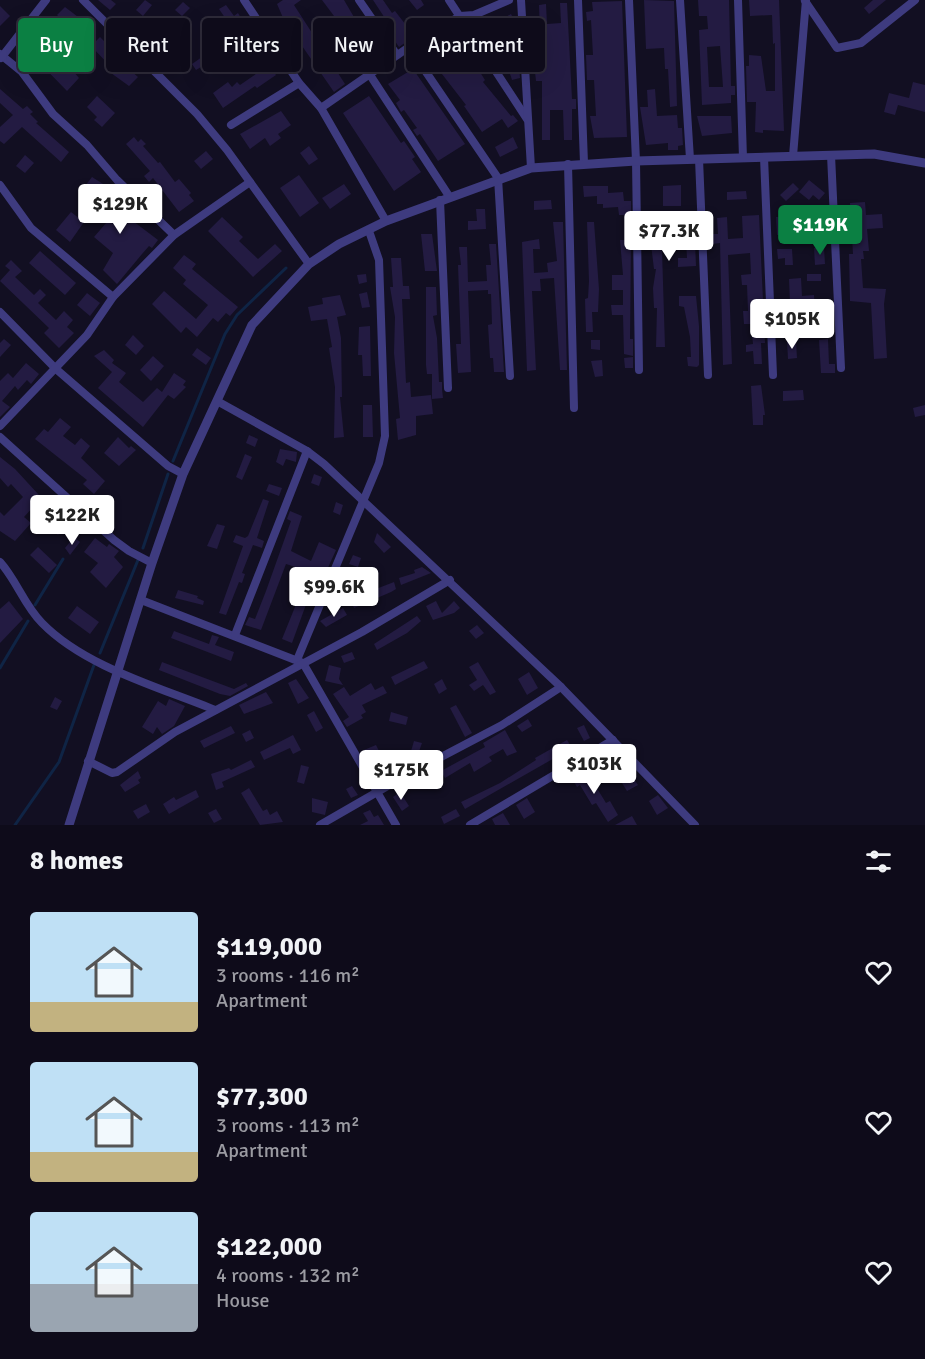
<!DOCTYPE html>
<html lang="en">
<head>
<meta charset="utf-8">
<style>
	:root { --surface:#0e0b1a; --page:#171423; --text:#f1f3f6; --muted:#9b9ba2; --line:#2e2b39; --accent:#0b8043 }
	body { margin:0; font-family:Signika,sans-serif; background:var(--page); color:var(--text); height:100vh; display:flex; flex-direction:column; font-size:22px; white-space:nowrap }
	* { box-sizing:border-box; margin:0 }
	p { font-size:20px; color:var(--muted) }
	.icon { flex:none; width:33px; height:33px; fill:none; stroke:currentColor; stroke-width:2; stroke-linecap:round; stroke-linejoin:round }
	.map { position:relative; height:825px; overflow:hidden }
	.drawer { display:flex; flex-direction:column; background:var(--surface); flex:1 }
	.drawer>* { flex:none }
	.guide { position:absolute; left:18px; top:18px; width:600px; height:54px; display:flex; gap:12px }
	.price { position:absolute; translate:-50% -51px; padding:0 14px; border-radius:6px; background:#fff; color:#222; font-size:20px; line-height:39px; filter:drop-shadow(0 2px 3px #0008) }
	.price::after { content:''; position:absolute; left:50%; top:36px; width:18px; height:14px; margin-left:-9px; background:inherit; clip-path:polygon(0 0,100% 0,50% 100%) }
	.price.selected { background:var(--accent); color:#fff }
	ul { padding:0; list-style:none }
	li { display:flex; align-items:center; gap:18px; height:150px; padding:0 30px }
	li span { display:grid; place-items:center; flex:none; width:168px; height:120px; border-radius:6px; color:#555 }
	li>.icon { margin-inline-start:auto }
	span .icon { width:72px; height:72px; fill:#fffc; stroke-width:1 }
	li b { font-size:26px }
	h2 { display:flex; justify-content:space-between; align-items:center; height:72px; padding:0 30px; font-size:26px }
	.pill { padding:0 21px; border-radius:6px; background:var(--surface); box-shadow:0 6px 24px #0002,0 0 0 2px var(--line); font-size:21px; line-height:54px }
	.pill.selected { background:var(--accent); color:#fff }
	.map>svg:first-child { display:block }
</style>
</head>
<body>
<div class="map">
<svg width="925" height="825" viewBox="0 0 925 825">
	<rect width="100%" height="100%" fill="#120f22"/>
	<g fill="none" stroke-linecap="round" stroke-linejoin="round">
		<g stroke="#0f2445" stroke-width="3">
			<polyline points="173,461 225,334 237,315 286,268"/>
			<polyline points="143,548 168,474"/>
			<polyline points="35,605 63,559"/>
			<polyline points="100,653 138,560"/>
			<polyline points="0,668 28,621"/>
			<polyline points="15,825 59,762 94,665"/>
		</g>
	</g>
	<g fill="#231b42" fill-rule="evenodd">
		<polygon points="98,0 111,0 116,4 110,10"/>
		<polygon points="145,0 152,5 143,16 136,10"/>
		<polygon points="283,0 301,0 294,5 345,84 334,92 284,20 277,4"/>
		<polygon points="322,0 344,0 379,60 367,69 349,36"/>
		<polygon points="373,0 383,0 392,13 395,11 409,29 424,19 429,26 399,47 392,37 396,35"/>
		<polygon points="409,0 421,0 424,5 417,10"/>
		<polygon points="644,0 674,1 677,106 670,107 668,69 665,69 664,48 646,49"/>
		<path d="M698,0h31l2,86h4v9h-4v8l-29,2 -3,-75 9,-1 -1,-13h-8zM720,46l3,41h-14l-2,-40z"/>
		<polygon points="749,0 779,0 784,131 763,130 763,133 755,132 756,102 747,102 746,66 749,66 749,55 761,56 766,91 775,91 775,43 773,44 772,15 750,16"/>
		<polygon points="873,0 886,0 869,14 864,8"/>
		<polygon points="622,1 627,137 594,138 590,116 596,116 594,80 587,80 586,55 593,55 591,20 587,21 586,12 593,11 592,2"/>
		<polygon points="183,2 190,8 182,16 175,10"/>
		<polygon points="560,3 567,3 572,99 576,99 576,109 572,109 572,140 564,140 563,110 550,110 550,140 542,140 542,81 536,81 534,63 541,62 539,5 546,4 547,24 561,23"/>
		<polygon points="226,5 234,16 238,13 250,34 241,41 219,9"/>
		<polygon points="0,6 10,16 0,26"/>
		<polygon points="65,7 82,20 73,30 57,15"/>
		<polygon points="511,14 516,24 517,35 493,48 480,32"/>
		<polygon points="166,19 174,26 166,36 158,30"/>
		<polygon points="207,24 214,30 207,39 200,32"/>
		<polygon points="41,34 79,78 67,91 29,52 35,46 32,43"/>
		<polygon points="457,36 485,80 483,82 511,116 513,115 518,121 508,128 502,119 482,132 464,106 466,105 428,56"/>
		<polygon points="100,37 112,49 109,53 119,64 121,61 126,66 128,63 134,68 131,71 138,77 129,86 111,73 114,70 91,46"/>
		<polygon points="223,42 228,48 219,55 214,48"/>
		<polygon points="518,54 520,78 512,80 505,58"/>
		<polygon points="202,57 206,64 196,70 192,64"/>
		<polygon points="269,65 276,75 257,88 255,86 223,108 213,93 228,82 232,87 237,82 240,85"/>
		<polygon points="413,69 465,144 438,161 420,134 417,136 413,130 417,128 404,110 401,112 396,103 400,100 388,84"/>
		<polygon points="913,82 925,85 925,112 898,105 895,115 884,112 889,93 909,98"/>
		<polygon points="0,89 23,109 27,106 33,112 30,114 38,122 36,123 69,152 61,162 22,127 4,144 0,141 0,127 13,115 0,103"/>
		<polygon points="655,89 657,116 677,115 678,128 682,128 683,145 678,146 678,150 668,150 668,143 646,145 640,107 648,107 647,90"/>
		<polygon points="97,96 115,113 102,127 94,120 97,117 87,107"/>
		<polygon points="369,96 401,143 404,141 415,157 412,159 421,172 394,191 343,113"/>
		<polygon points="281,111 291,125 278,134 281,138 270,146 265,138 250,149 240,134"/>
		<polygon points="697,116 731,116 732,133 702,136"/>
		<polygon points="134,137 138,142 141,139 146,144 143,146 158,163 160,162 175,182 179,179 191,193 189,195 194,201 179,212 153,178 149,182 144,176 150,171 126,144"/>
		<polygon points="513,137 518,148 500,157 495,147"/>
		<polygon points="309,146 318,159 309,165 300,153"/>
		<polygon points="206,151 213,159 201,169 194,161"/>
		<polygon points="25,155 34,163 25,173 16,166"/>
		<polygon points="299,175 319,203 300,217 280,188"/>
		<polygon points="92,177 111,189 107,193 128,210 125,215 158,240 152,248 149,246 142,254 117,284 103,270 113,253 94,237 107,222 109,217 105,215 111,208 85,186"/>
		<polygon points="809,180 825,193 819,200 813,195 809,200 799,192"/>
		<polygon points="793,183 799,189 786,201 780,195"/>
		<polygon points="344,184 351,194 330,209 322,198"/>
		<polygon points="681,185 681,206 663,206 663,186"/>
		<polygon points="583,186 608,186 608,193 623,192 624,201 631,201 631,215 619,215 618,207 603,208 603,204 597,204 597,196 584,197"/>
		<polygon points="746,191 747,199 727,200 727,192"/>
		<polygon points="551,200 552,209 534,210 534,201"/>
		<polygon points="865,202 866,215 882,214 883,228 867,229 869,251 863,251 864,259 861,259 863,288 886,289 884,304 887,358 874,359 871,303 850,301 849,254 853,254 850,203"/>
		<polygon points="476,209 485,209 486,229 468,230 468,221 477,221"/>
		<polygon points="71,212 84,222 70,242 56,230"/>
		<polygon points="816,213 823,213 824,234 817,234"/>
		<polygon points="759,215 765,343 761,343 762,364 754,364 753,351 746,352 746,345 753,344 751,324 744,324 743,311 748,311 747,285 742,285 741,275 751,274 750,253 728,255 732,364 723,365 720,243 712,244 712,234 718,234 717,218 727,217 728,239 743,238 742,216"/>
		<polygon points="222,217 243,237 239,241 258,259 275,244 282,251 253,277 208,231"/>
		<polygon points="776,217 791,217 792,234 777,235"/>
		<polygon points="694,218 696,266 678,267 678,258 687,258 686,240 678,240 678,230 661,230 664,250 662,250 665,347 656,347 657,308 654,308 653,288 656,269 654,269 648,220"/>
		<polygon points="553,222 563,222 567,370 560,370 554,278 540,279 541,291 532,291 536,370 527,371 522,242 539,239 540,249 533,249 534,273 548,272 547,263 557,261"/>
		<polygon points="587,222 594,222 599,289 598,312 592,312 593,332 586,332 585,299 588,298 589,281"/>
		<polygon points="421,234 432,234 437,271 425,271"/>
		<polygon points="620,240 631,240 630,339 633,339 633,356 624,354 623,315 612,315 611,305 623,305 623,290 612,290 612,275 623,275"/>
		<polygon points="489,244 496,244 504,372 494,372 493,358 490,358 488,325 492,324 491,294 488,294 488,290 468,291 471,372 458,373 456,344 461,344 458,265 461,265 459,247 467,247 468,282 487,281 486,265 491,265"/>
		<polygon points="824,247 825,264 815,265 814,248"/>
		<polygon points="777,249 792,249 793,265 785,265 785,258 778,259"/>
		<polygon points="40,251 76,283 65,295 29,263"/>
		<polygon points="184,255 196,264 192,269 238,307 230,316 226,313 218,322 213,318 197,337 186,327 181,333 152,304 164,291 196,319 208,305 183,284 186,280 173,268"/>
		<polygon points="391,258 401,258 403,286 409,286 410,299 402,299 406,383 410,382 411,397 431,395 433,414 416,416 416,435 398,440 396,419 400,418 394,353 395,317 390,287 393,287"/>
		<polygon points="11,260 22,271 15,277 34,295 40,289 46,295 38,303 56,320 64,311 73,320 67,327 74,333 59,348 44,333 49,328 0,281 10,270 5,266"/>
		<polygon points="366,274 367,282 359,284 357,275"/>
		<rect x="807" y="274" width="14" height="7"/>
		<polygon points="801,278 802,296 814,295 815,309 823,309 824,326 813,327 813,318 786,319 786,304 790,303 789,279"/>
		<polygon points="426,287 436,287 437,315 433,316 437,338 439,382 442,382 442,389 443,398 432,399 432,374 427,374 426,365"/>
		<polygon points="367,292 370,307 362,308 359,294"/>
		<polygon points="87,293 100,303 90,316 77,305"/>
		<polygon points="340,295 346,315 337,317 341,338 342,397 340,397 344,437 334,438 335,387 329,348 332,347 327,319 311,321 308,307 323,304 322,298"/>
		<polygon points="679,296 696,296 699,326 699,365 697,367 688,366 687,357 691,357 690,337 684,307 679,306"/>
		<polygon points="792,324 792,333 779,334 779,325"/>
		<polygon points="370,326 371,376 363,376 362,355 358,355 359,327"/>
		<polygon points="133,335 144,346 136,355 125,345"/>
		<polygon points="4,339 11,345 0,357 0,343"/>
		<polygon points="828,339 829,364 835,364 835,373 821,373 819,340"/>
		<polygon points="591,340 600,340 600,350 591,349"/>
		<polygon points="787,341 796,341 797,358 788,359"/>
		<polygon points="197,348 211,358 206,365 192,355"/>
		<polygon points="104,350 114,360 112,363 126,373 119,382 143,402 157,388 162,392 174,373 186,381 183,385 186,387 174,399 168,395 143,427 98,388 112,372 94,356"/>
		<polygon points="153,356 164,366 151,381 140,370"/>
		<polygon points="633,357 633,368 625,368 624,358"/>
		<polygon points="602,360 603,376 595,377 591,361"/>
		<polygon points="26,363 39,374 31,384 27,380 18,390 15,386 2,401 10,407 0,417 0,381 8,373 13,378"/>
		<polygon points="761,385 765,415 763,415 763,425 753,425 751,386"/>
		<polygon points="803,390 804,400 783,401 783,391"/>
		<polygon points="363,405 372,405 373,437 363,437"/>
		<polygon points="925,405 925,415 915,417 913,408"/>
		<polygon points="60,418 71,427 63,436 75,445 81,438 90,446 81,458 105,481 94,494 83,484 87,480 35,439 44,429 48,432"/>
		<polygon points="249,435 258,439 255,447 246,443"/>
		<polygon points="118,437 129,448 131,446 136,450 119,466 104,453"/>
		<polygon points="280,449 297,452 296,462 286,459 283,466 276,462"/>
		<polygon points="245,454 252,457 242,480 236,477"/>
		<polygon points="0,457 15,469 50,507 44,514 34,506 24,517 31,523 15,541 0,531 0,512 4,516 23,497 11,484 8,487 0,478"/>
		<polygon points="314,474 322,477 319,486 311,483"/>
		<polygon points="269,484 282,488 279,496 266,491"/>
		<polygon points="263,499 269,501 257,538 264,541 262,548 253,545 242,573 245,574 242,583 239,582 226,615 219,613 243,546 233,542 236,535 245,538 248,536"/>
		<polygon points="336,502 343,505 340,515 333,512"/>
		<polygon points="61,508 80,524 71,537 62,530 58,535 52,529 56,521 52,517"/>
		<polygon points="290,511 302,516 291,551 311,561 319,542 336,550 326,572 319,569 292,643 282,639 297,602 295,601 305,584 305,579 299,576 302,569 286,564 261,630 245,625 249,617 255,619 266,591 291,521 287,519"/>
		<polygon points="217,524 225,526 217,549 207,546"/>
		<polygon points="377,533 391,547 384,553 374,542"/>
		<polygon points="74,537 80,542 70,555 65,548"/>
		<polygon points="95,538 107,547 109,544 119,551 114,557 123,567 106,588 90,572 98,563 84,552"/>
		<polygon points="38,547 57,565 49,573 30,555"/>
		<polygon points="353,555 361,558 358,567 349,564"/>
		<polygon points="422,567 431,573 401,585 399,578 415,573 414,570"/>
		<polygon points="394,582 396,589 391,592 354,608 350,599"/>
		<polygon points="178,590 198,596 197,598 204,601 203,605 175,598"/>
		<polygon points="9,601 23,619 0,643 0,609"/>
		<polygon points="436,601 442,613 454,601 460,608 454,613 433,620 426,606"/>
		<polygon points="77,606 99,622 90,634 68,618"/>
		<polygon points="343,608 347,615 326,627 320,621"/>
		<polygon points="417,616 421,621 407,633 377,650 374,644"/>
		<polygon points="477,625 484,633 476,639 469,631"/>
		<polygon points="174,631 209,644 212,635 219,637 215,645 234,652 231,661 171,638"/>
		<polygon points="352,652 355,659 344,663 341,656"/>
		<polygon points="424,661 428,668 395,685 391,677"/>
		<polygon points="162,662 234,689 246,683 248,686 230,696 220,694 159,670"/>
		<polygon points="478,662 496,692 490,695 483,685 474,691 469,685 477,680 469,667"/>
		<polygon points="329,665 341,668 339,679 343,685 325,681"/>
		<polygon points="529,672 538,688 527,695 518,679"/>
		<polygon points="296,679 309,698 298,704 288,683"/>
		<polygon points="442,679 447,689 439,694 434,684"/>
		<polygon points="371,683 375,690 383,686 387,693 362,705 366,712 361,715 363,718 347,727 343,721 349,717 333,694 344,687 350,696"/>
		<polygon points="266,692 273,703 244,714 239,705"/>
		<polygon points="55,697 62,701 57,710 50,707"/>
		<polygon points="169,699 185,706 174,726 162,734 157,727 153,734 142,727 158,701 166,706"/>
		<polygon points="456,705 472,733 465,737 450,708"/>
		<polygon points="314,711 323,728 316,732 307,715"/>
		<polygon points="391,712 408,717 406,725 389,721"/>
		<polygon points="528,719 532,726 522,732 517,726"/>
		<polygon points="584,725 590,738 584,741 577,728"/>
		<polygon points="231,726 235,733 204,748 200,741"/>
		<polygon points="250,730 254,738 246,742 242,734"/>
		<polygon points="505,730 517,752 507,756 503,749 489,757 492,761 474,772 470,763 445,778 441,771 485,747 483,743"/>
		<polygon points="293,735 301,750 293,754 290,748 264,760 260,752"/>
		<polygon points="567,740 572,748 465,809 461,802 500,783 536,760 535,758"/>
		<polygon points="414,741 422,743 416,760 409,758"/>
		<polygon points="376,745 382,757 370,763 364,750"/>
		<polygon points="612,748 638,785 627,791 612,767 609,768 601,754"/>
		<polygon points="251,760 255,767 222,782 224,787 216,790 211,774 229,768 231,770"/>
		<polygon points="301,765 309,767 304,784 297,782"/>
		<polygon points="580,767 591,787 595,785 606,803 610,801 618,815 608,822 596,803 592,805 580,785 577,787 569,773"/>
		<polygon points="138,771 141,778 138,780 140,783 125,792 120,785"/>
		<polygon points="435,773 438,779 423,788 419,781"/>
		<polygon points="352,786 358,795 351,798 346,789"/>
		<polygon points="249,788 263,811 267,809 270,815 277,811 283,822 260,825 241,793"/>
		<polygon points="196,790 199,797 169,814 163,804 174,797 176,800"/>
		<polygon points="400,792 409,806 402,811 393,797"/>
		<polygon points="658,795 668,808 657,815 649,801"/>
		<polygon points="312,798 328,802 325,815 312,812"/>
		<polygon points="527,798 535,812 524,819 516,805"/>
		<polygon points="146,804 150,812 138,819 133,811"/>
		<polygon points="216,809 222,819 214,823 208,813"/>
		<polygon points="456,809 460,816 444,824 441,817"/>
		<polygon points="370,810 374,817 378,815 384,825 360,825 368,821 363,813"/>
		<polygon points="503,813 510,825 495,825 492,819"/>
		<polygon points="632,816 637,825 615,825"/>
	</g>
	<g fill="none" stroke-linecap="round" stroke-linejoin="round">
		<g stroke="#3e3b7f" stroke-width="8">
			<polyline points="83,0 197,114 227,150 309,264"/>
			<polyline points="244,0 299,83 321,108 386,221"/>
			<polyline points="359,0 397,55"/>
			<polyline points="449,0 527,119"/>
			<polyline points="521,0 531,168"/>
			<polyline points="578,0 584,163"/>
			<polyline points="629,0 636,161 639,370"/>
			<polyline points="680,0 690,159"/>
			<polyline points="738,0 743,158"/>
			<polyline points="805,1 837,48 861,43 915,0"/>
			<polyline points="409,47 498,178 510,376"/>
			<polyline points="0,54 22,72 53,114 87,145 117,180 174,235"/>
			<polyline points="1,58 46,0"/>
			<polyline points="370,75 449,196"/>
			<polyline points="321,108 409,47 460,16 474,15 509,0"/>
			<polyline points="231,125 299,83"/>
			<polyline points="831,155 841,368"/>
			<polyline points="793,156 806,0"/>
			<polyline points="764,157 773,375"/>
			<polyline points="699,159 708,375"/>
			<polyline points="568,164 574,408"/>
			<polyline points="0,185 31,228 113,297"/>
			<polyline points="440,200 448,388"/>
			<polyline points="0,312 56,369 168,466 183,474"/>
			<polyline points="217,401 307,451 324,464 561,687 695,825"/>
			<polyline points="0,426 87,335 113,297 174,235 250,182"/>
			<polyline points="0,437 114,540 129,551 152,563"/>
			<path d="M0,562c17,19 24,43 42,61 43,44 117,64 173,87"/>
			<polyline points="141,600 303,663 396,825"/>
			<polyline points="235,635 307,451"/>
			<polyline points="297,660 379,463 385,436 379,260 369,231"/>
			<polyline points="88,761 112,773 117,772 175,732 362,632 450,580"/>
			<polyline points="320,825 405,776 502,725 561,687"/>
			<polyline points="470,825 613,740"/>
		</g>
		<polyline stroke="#3e3b7f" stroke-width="9" points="69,825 152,563 183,474 252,325 309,264 339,244 386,221 531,168 636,161 874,154 925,163"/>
	</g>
</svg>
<b class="price" style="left:120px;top:235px">$129K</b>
<b class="price selected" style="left:820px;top:256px">$119K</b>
<b class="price" style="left:669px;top:262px">$77.3K</b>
<b class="price" style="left:792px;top:350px">$105K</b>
<b class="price" style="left:72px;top:546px">$122K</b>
<b class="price" style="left:334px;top:618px">$99.6K</b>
<b class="price" style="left:594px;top:795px">$103K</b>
<b class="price" style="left:401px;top:801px">$175K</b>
<div class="guide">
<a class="pill selected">Buy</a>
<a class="pill">Rent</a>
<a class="pill">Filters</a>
<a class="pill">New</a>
<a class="pill">Apartment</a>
</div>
</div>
<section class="drawer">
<h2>8 homes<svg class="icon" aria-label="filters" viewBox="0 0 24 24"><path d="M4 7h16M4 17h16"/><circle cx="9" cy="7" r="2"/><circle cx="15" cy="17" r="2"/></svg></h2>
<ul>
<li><span style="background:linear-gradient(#bfe0f5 75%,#c2b280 0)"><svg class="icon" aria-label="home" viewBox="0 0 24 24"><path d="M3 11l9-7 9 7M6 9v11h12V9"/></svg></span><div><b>$119,000</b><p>3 rooms · 116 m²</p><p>Apartment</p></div><svg class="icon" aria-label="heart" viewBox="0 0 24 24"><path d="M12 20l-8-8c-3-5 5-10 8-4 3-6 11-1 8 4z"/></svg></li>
<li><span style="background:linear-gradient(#bfe0f5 75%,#c2b280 0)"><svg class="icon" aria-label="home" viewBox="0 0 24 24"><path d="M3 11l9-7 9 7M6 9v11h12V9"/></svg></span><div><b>$77,300</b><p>3 rooms · 113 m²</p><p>Apartment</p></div><svg class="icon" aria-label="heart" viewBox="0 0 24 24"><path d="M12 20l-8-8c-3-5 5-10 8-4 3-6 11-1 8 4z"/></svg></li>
<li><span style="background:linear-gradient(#bfe0f5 60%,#9aa5b1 0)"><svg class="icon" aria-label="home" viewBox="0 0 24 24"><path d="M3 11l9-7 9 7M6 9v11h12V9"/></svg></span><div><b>$122,000</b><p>4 rooms · 132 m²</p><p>House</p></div><svg class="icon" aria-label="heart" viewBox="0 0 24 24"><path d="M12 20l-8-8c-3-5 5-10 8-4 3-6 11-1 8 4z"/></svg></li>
</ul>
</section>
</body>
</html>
